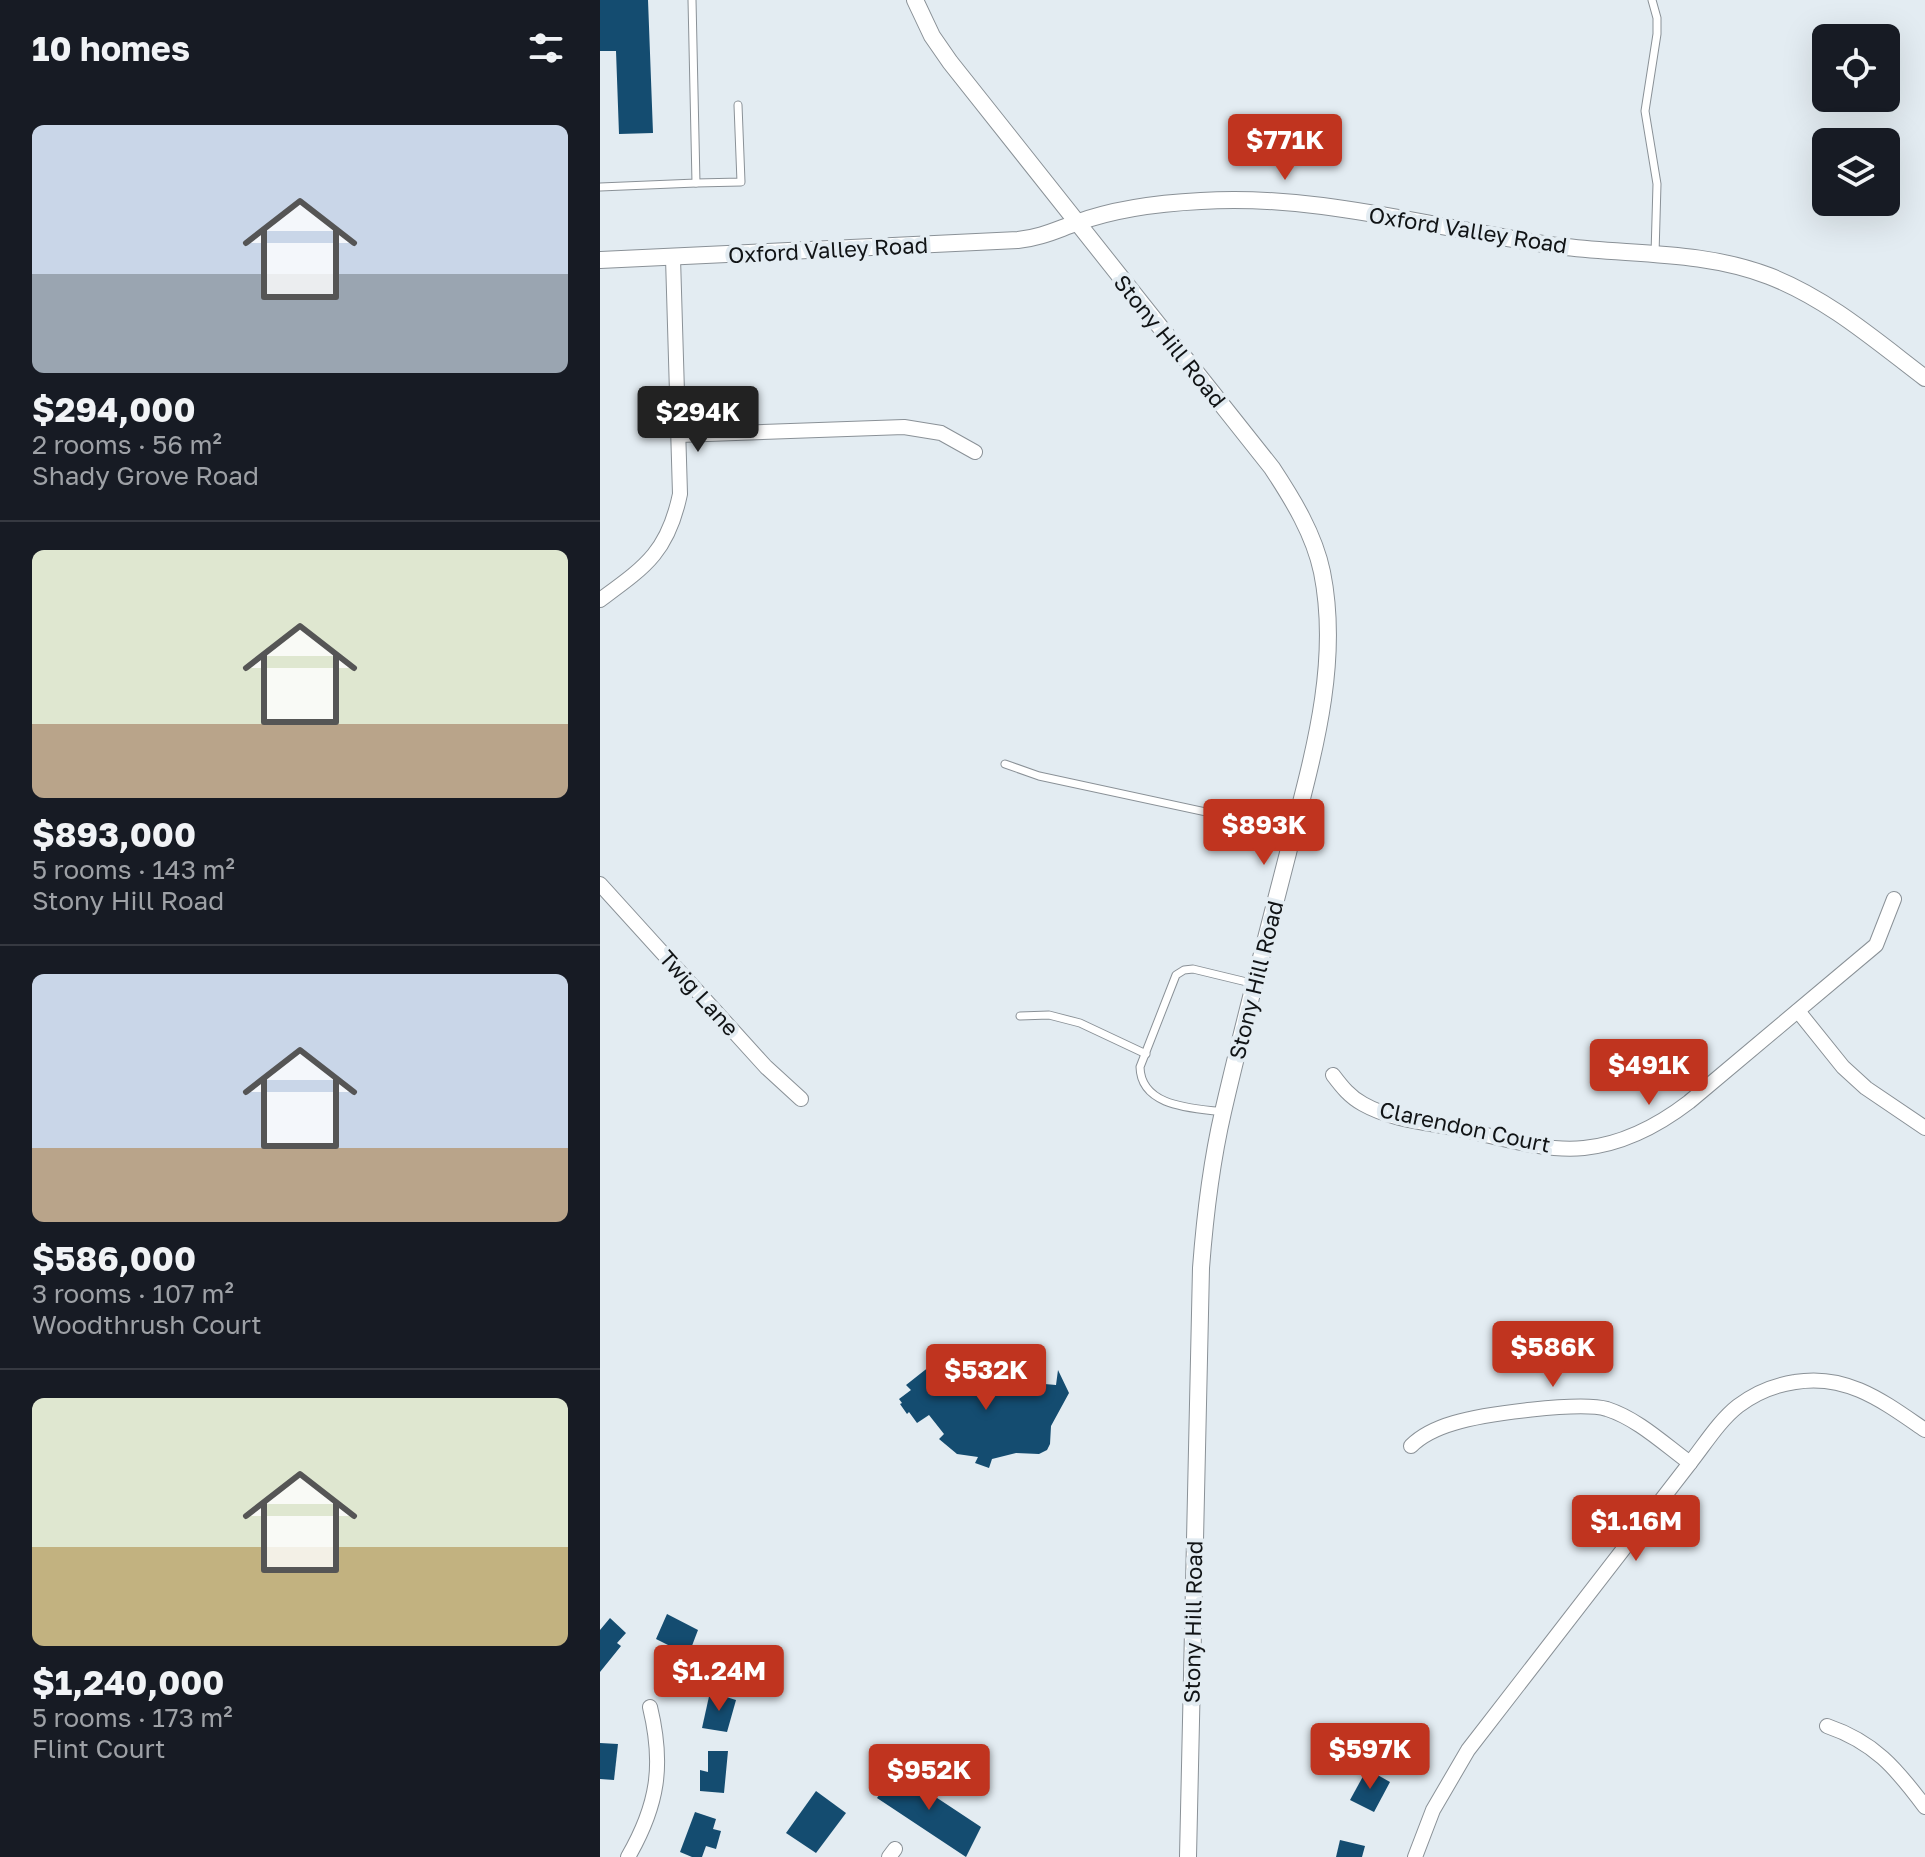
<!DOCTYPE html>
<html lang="en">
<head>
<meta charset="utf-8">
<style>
	:root { --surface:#171b24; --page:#20242c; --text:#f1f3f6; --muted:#9ea1a6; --line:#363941; --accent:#c0341f }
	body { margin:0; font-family:"Golos Text",sans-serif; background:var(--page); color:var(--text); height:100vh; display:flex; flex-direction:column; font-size:30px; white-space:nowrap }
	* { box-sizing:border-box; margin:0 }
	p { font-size:26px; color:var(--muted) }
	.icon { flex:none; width:44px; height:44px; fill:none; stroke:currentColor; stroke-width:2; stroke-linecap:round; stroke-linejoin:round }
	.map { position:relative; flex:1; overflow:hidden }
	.side { display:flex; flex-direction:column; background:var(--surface); width:600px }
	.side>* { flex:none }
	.buttons { position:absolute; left:1212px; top:24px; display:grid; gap:16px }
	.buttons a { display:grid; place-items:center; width:88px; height:88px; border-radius:12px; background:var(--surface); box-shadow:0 8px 32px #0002; font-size:40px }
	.price { position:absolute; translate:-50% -68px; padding:0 18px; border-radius:8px; background:var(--accent); color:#fff; font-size:26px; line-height:52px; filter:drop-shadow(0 2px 4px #0008) }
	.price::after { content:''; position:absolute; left:50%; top:48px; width:24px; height:18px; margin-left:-12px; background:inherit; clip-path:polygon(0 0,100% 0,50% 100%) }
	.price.active { background:#222; color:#fff }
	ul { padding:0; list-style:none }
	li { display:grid; align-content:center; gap:16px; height:424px; padding:0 32px }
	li+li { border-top:2px solid var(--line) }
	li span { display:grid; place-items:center; height:248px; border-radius:12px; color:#555 }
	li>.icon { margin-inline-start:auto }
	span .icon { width:144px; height:144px; fill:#fffc; stroke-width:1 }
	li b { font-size:34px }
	h2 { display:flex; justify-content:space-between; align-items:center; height:96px; padding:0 32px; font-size:34px }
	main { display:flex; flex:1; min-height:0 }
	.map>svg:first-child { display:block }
</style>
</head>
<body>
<main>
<section class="side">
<h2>10 homes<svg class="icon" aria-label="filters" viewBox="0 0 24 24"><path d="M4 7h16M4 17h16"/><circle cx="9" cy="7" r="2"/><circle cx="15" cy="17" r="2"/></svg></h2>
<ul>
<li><span style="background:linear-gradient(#c9d6e8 60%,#9aa5b1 0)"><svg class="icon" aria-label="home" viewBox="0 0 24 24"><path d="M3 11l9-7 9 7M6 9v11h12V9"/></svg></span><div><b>$294,000</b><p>2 rooms · 56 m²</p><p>Shady Grove Road</p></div></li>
<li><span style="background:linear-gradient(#dfe7d0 70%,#b9a48a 0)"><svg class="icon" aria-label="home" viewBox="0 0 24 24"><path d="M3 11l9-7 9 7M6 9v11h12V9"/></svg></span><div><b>$893,000</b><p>5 rooms · 143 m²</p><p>Stony Hill Road</p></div></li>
<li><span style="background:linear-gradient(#c9d6e8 70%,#b9a48a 0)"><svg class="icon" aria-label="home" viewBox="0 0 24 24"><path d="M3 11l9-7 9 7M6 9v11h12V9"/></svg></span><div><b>$586,000</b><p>3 rooms · 107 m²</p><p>Woodthrush Court</p></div></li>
<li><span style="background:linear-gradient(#dfe7d0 60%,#c2b280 0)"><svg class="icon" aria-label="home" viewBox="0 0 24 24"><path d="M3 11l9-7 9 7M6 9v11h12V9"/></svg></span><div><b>$1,240,000</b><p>5 rooms · 173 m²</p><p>Flint Court</p></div></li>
</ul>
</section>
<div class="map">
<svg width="1325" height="1857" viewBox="0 0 1325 1857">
	<rect width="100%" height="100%" fill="#e3ecf2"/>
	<g fill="#144c70">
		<polygon points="0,0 48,0 53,133 19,134 16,51 0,51"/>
		<polygon points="344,1355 372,1389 386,1379 456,1385 458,1370 469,1393 451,1426 450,1444 447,1450 439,1454 416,1453 392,1459 389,1468 375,1463 378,1457 357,1454 339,1439 344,1434 329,1415 317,1423 309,1412 307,1414 300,1404 302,1403 299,1399 311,1390 306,1385"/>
		<polygon points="67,1614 98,1630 90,1651 78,1645 76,1649 56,1639"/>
		<polygon points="10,1618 26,1633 17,1643 21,1646 0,1672 0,1630"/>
		<polygon points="110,1692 136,1700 127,1732 102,1728"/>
		<polygon points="0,1743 18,1744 14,1780 0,1779"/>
		<polygon points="108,1751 128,1751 124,1793 100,1791 100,1770 108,1772"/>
		<polygon points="301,1764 315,1773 310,1780 381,1827 366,1857 277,1798"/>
		<polygon points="767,1769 790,1782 774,1812 750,1800"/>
		<polygon points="216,1791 246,1813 216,1853 186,1833"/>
		<polygon points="95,1812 116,1819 113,1829 121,1831 116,1849 106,1846 102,1857 92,1857 80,1852"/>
		<polygon points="740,1840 765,1846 762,1857 736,1857"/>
	</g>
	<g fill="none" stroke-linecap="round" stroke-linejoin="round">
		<g stroke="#8a9197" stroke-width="9">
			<g id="service">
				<polyline points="1052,0 1057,18 1057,34 1045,111 1057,184 1055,254"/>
				<polyline points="96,183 141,182 138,105"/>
				<polyline points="0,187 96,183 92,0"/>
				<polyline points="405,764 439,776 694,831"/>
				<polyline points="420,1016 449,1015 480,1023 546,1054"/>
				<path d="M623,1112c-31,-4 -82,-5 -83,-45l36,-92 8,-5 9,-1 62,15"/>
			</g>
		</g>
		<g stroke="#8a9197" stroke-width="16">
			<g id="minor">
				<polyline points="79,435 304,427 341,433 375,452"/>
				<path d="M0,600c45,-33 68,-48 80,-106l-7,-236"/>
				<polyline points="0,884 166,1067 201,1099"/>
				<polyline points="1198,1011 1243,1067 1266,1088 1325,1128"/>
				<path d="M733,1075c9,12 17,22 30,29 30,17 68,19 101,26 38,8 81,22 120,18 39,-4 75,-23 105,-46l187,-157 18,-46"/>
				<path d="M811,1446c12,-12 26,-18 43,-23 29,-9 126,-22 153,-14 31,10 57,35 83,54"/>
				<path d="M1227,1726c47,16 69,42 98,81"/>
				<path d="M28,1857c30,-52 36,-92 22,-150"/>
				<polyline points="289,1857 295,1849"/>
				<path d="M815,1857l18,-47 35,-60 222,-287c15,-19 29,-42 48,-57 17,-13 37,-21 57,-24 52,-9 89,20 130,48"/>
			</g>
		</g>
		<g stroke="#8a9197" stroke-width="18">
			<g id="tertiary">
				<path d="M315,0l17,36 18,26 322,406c21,32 42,66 50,104 19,94 -11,190 -34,281 -22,86 -45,172 -65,259 -12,52 -18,103 -22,156l-13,589"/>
				<path d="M0,260l418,-20c22,-2 38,-10 58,-17 38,-14 84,-20 125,-22 122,-8 244,31 365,46 68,8 138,4 203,29 59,23 106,64 156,102"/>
			</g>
		</g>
		<use href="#service" stroke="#fff" stroke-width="7"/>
		<use href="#minor" stroke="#fff" stroke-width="14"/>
		<use href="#tertiary" stroke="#fff" stroke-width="16"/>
	</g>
	<g text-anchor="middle" stroke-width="8" stroke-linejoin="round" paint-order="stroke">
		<g font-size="22" fill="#111416" stroke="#e3ecf2">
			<text transform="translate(868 230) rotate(9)" y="8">Oxford Valley Road</text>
			<text transform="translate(228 250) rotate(-3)" y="8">Oxford Valley Road</text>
			<text transform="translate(570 341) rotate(51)" y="8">Stony Hill Road</text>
			<text transform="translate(656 980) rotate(-76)" y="8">Stony Hill Road</text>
			<text transform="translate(99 993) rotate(48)" y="8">Twig Lane</text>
			<text transform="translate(865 1127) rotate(12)" y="8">Clarendon Court</text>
			<text transform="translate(593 1622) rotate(-89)" y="8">Stony Hill Road</text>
		</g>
	</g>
</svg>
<div class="buttons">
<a><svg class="icon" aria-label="locate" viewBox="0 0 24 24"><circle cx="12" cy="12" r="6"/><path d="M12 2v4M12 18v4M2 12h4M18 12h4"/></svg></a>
<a><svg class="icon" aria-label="layers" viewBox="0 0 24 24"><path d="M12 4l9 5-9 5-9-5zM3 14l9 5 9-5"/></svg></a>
</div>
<b class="price" style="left:685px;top:182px">$771K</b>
<b class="price active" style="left:98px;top:454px">$294K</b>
<b class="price" style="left:664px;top:867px">$893K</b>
<b class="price" style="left:1049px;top:1107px">$491K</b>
<b class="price" style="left:953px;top:1389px">$586K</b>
<b class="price" style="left:386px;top:1412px">$532K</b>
<b class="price" style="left:1036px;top:1563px">$1.16M</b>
<b class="price" style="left:119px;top:1713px">$1.24M</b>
<b class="price" style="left:770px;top:1791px">$597K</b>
<b class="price" style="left:329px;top:1812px">$952K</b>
</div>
</main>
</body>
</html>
